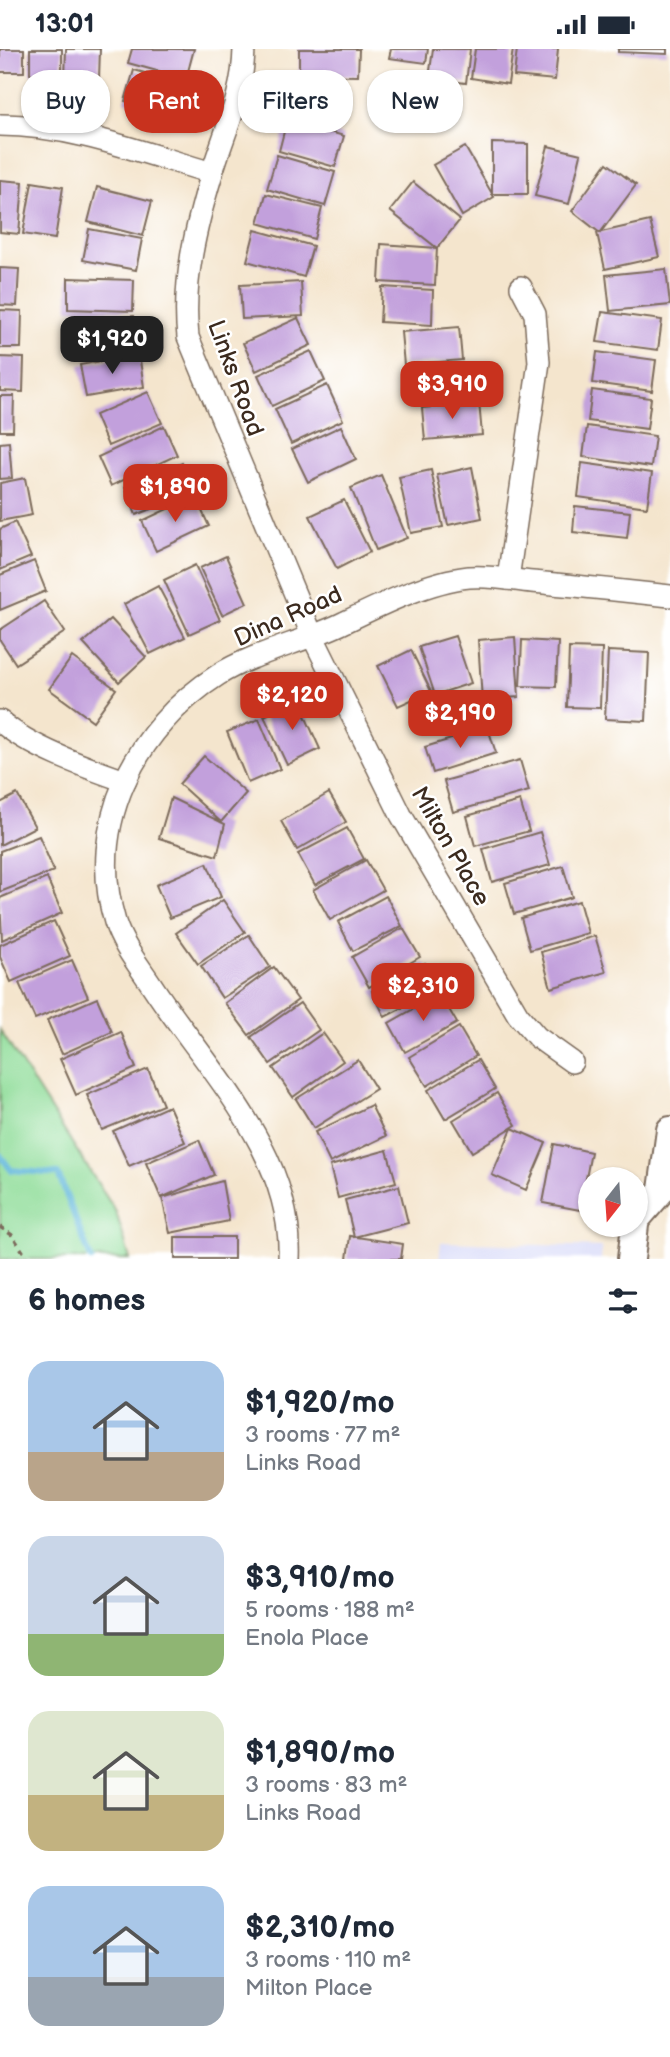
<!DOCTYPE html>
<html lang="en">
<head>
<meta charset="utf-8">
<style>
	:root { --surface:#fff; --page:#f6f6f7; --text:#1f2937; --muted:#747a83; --accent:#c8321e }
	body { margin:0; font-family:"Balsamiq Sans",sans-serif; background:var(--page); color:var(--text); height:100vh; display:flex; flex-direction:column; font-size:26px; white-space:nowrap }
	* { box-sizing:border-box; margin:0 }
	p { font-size:23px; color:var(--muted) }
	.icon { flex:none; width:38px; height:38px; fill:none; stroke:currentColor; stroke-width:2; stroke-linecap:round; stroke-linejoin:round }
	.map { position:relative; height:1210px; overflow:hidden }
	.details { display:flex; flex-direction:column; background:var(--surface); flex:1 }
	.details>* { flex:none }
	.guide { position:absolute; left:21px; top:21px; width:628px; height:63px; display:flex; gap:14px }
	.needle { width:46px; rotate:197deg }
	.buttons { position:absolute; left:578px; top:1118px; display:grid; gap:14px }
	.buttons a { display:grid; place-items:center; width:70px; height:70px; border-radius:50%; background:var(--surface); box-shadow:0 2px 5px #0004; font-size:35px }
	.price { position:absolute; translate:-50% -60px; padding:0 16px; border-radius:14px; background:var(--accent); color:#fff; font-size:23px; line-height:46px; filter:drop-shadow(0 2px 4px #0008) }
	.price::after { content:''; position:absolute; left:50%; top:42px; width:21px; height:16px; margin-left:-10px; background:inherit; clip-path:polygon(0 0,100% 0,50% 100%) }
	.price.on { background:#222; color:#fff }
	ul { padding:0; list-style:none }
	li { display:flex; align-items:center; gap:21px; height:175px; padding:0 28px }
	li span { display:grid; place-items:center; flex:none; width:196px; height:140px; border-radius:21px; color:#555 }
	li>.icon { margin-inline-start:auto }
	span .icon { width:84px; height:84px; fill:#fffc; stroke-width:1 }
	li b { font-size:30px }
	h2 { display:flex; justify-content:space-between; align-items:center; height:84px; padding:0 28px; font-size:30px }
	.tag { padding:0 24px; border-radius:28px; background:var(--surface); box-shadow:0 2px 5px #0004; font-size:24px; line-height:63px }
	.tag.on { background:var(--accent); color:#fff }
	.status { display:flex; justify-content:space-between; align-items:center; height:49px; padding:0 35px; background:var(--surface); direction:ltr }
	.status svg { height:19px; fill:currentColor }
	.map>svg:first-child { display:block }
</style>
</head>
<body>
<div class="status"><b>13:01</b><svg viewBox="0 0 49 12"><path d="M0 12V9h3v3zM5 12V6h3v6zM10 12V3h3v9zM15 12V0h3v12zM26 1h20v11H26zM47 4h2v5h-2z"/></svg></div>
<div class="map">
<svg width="670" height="1210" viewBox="0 0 670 1210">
	<rect width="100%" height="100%" fill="#fff"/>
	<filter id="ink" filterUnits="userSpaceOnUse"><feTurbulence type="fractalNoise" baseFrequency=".0143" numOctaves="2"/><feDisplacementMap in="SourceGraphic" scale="14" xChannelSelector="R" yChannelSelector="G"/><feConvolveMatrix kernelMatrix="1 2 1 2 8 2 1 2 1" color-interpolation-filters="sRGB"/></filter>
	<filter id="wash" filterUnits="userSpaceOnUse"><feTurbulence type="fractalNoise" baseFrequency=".00686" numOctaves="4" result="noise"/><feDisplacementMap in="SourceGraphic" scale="28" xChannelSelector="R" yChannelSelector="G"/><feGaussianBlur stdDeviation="1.57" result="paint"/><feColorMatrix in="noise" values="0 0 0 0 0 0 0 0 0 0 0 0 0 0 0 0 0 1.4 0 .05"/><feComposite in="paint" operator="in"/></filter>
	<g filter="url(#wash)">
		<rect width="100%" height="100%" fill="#f4e5cd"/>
		<polygon fill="#d6d8f8" points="441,1193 602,1198 601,1210 439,1210"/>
		<polygon fill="#90dd9a" stroke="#66845c" stroke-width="2" points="0,981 116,1163 130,1210 0,1210"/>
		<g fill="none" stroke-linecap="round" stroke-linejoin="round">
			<polyline stroke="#5cb5d9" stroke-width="6" points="0,1106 11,1121 58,1125 91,1210"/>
		</g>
		<g id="blocks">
			<g fill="#c2a0dc">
				<rect x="0" y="0" width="24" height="23"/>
				<rect x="30" y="0" width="32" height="25"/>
				<polygon points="66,0 100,0 99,30 65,30"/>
				<polygon points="132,0 194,0 186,30 128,14"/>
				<polygon points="299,0 359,0 358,27 299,26"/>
				<polygon points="391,0 428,0 426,14 389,9"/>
				<polygon points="433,0 470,0 466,34 429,29"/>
				<polygon points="475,0 513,0 508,35 471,29"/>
				<polygon points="517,0 558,0 555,31 514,27"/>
				<polygon points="618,0 667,0 667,5 618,3"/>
				<polygon points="134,21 186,35 177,67 125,52"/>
				<polygon points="297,30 345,43 337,76 288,63"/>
				<polygon points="287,71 344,87 335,118 279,102"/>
				<polygon points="492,94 528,95 528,145 492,145"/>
				<polygon points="548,97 581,105 569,155 535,147"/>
				<polygon points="465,98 494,148 462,167 433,116"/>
				<polygon points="277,106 335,123 325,157 267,140"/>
				<polygon points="607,114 636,136 600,184 572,162"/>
				<polygon points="0,131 23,133 19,185 0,183"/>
				<polygon points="32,133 63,138 55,190 23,185"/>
				<polygon points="413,133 460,171 437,199 390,162"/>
				<polygon points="97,138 152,152 143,187 88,173"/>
				<polygon points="266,145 322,159 314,190 258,174"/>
				<polygon points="650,172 659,208 605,220 597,184"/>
				<polygon points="89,180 142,190 136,221 83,211"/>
				<polygon points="255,181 313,197 304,228 247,212"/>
				<polygon points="381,195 437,199 435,236 379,233"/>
				<polygon points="0,219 19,220 17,257 0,256"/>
				<polygon points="666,220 670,256 610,262 606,226"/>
				<polygon points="68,229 134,231 133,262 68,260"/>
				<polygon points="301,233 303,267 242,270 240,236"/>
				<polygon points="382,238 433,241 432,276 380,273"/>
				<polygon points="0,261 22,262 21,299 0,299"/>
				<polygon points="602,263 662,271 658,301 597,293"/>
				<polygon points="134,267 136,299 83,303 81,270"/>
				<polygon points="298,269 311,296 256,322 243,294"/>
				<polygon points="459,278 462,311 404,316 401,283"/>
				<polygon points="311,302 325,332 272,357 258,326"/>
				<polygon points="597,303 656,311 652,342 593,334"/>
				<polygon points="139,305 144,338 86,348 80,316"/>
				<polygon points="0,308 24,309 23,343 0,342"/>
				<polygon points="479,314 482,344 422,351 419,321"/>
				<polygon points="327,336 343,371 291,395 275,360"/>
				<polygon points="592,341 651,349 647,380 588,372"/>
				<polygon points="148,343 162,374 108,397 95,366"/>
				<polygon points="0,347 14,347 13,382 0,382"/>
				<polygon points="479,353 482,386 425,391 422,359"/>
				<polygon points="164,377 177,406 111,437 98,408"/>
				<polygon points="341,377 356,410 308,433 292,400"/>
				<polygon points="587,377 655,387 651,418 583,408"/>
				<polygon points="9,393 12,429 0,430 0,394"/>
				<polygon points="182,414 194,443 136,466 125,438"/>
				<polygon points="582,414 652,424 647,458 578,448"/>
				<polygon points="472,418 482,469 448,476 437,426"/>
				<polygon points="431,421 443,478 411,484 399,428"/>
				<polygon points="381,426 407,489 376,501 351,439"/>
				<polygon points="25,429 32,466 0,472 0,434"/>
				<polygon points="195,447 209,477 156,502 142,472"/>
				<polygon points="344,451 370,503 337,520 310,467"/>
				<polygon points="575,457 630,463 627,489 573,483"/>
				<polygon points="15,473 31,508 0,521 0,480"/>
				<polygon points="226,507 247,554 222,566 200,519"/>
				<polygon points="34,512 46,542 0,561 0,526"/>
				<polygon points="195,516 220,571 189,585 164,531"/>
				<polygon points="158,537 185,588 150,605 124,555"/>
				<polygon points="44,552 65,583 16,615 0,591 0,581"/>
				<polygon points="111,570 146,608 119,633 83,594"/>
				<polygon points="455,587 471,634 435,646 419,598"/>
				<polygon points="515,588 519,648 482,651 478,591"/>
				<polygon points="522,591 558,593 556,638 520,637"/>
				<polygon points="569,599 602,600 600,659 567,658"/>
				<polygon points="411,601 431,642 398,657 378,617"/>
				<polygon points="608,602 649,604 646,672 605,670"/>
				<polygon points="72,608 116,640 93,672 49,640"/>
				<polygon points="298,651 320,700 287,716 264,667"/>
				<polygon points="259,670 280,720 248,734 227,683"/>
				<polygon points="488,679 496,704 433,724 425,698"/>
				<polygon points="204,707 246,744 221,773 179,735"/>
				<polygon points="520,711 529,742 453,763 444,732"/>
				<polygon points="329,744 346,773 297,801 281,772"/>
				<polygon points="17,745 35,778 0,796 0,754"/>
				<polygon points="171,749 225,775 217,807 159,789"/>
				<polygon points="520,752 529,782 475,797 467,767"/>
				<polygon points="347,779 364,810 315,836 298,805"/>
				<polygon points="540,783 550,816 492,833 483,800"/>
				<polygon points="39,787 54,822 0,843 0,802"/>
				<polygon points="366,811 383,841 330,871 313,841"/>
				<polygon points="207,814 221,848 170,869 156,836"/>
				<polygon points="563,817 572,848 514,865 505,834"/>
				<polygon points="47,829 62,864 2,891 0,849"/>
				<polygon points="386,847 402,877 353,902 338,873"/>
				<polygon points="223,851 245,883 198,915 176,884"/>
				<polygon points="579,852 588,884 530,901 521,869"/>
				<polygon points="54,872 70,907 11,933 0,908 0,896"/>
				<polygon points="403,879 420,908 369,938 352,908"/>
				<polygon points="249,886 270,918 222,949 201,917"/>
				<polygon points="595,887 606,923 551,939 541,903"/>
				<polygon points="72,911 88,948 35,970 19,934"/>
				<polygon points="425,914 439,940 385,968 372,942"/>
				<polygon points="274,918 298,951 249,986 225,954"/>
				<polygon points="440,945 457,974 405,1003 389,974"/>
				<polygon points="97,949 112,983 62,1005 47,971"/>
				<polygon points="300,954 319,981 270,1015 251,988"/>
				<polygon points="459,978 476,1007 427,1037 409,1008"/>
				<polygon points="121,983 136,1019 76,1046 60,1010"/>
				<polygon points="323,984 343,1012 293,1048 273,1019"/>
				<polygon points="358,1011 376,1040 314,1079 296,1050"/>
				<polygon points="478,1011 495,1040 445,1070 428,1041"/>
				<polygon points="148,1020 163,1056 102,1081 87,1046"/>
				<polygon points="497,1044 516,1076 472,1103 453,1071"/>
				<polygon points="371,1056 386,1087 330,1114 315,1083"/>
				<polygon points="169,1057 185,1093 129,1117 113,1082"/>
				<polygon points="512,1079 546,1094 526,1141 492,1126"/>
				<polygon points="199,1091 214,1126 161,1149 146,1114"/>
				<polygon points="554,1095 591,1103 580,1161 543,1154"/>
				<polygon points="387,1101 396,1133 338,1149 330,1117"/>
				<polygon points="222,1132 229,1172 170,1184 162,1149"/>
				<polygon points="399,1137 408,1174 354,1188 345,1151"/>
				<polygon points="350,1187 403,1195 401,1210 347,1210"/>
				<rect x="175" y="1188" width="59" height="22"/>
			</g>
		</g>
	</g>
	<g filter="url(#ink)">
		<use href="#blocks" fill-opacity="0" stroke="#7c6b5b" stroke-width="2"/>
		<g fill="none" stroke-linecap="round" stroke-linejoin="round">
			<g stroke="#7c6b5b" stroke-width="24">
				<g id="minor">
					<path d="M244,0c-1,48 -19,80 -32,124 -16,53 -30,109 -24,164l124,298 89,180 117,200 19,22 35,25"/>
					<path d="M0,76c72,0 143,28 212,48"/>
					<polyline points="508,530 539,313 535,265 521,238"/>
					<path d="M0,672c30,27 88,47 125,60"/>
					<path d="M289,1210c5,-105 -82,-190 -136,-272 -13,-20 -31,-42 -38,-65 -29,-97 20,-194 103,-247 34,-22 90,-34 127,-53 35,-17 84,-41 124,-45 20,-2 43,3 63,5 46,4 92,9 138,14"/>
				</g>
			</g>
			<g stroke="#7c6b5b" stroke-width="30">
				<g id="major">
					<polyline points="635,1172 662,1141 670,1081"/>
					<polyline points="631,1210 635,1176"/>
				</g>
			</g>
			<polyline stroke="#7c6b5b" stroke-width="3.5" stroke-dasharray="5 5" stroke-linecap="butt" points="0,1178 12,1186 28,1210"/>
			<use href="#minor" stroke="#fff" stroke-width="21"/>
			<use href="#major" stroke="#fff" stroke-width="26"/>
		</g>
	</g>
	<g text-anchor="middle" stroke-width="5" stroke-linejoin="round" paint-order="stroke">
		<g font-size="24" fill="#3b2a1e" stroke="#fff">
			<text transform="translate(236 329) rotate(70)" y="8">Links Road</text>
			<text transform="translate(288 567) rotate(-24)" y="8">Dina Road</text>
			<text transform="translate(451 797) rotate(60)" y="8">Milton Place</text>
		</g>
	</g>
</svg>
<div class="buttons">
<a><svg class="needle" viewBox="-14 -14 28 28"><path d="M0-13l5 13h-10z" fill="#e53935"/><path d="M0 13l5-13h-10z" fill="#747a83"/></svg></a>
</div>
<b class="price on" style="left:112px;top:327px">$1,920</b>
<b class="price" style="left:452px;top:372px">$3,910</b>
<b class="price" style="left:175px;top:475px">$1,890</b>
<b class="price" style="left:292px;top:683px">$2,120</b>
<b class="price" style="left:460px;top:701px">$2,190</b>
<b class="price" style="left:423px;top:974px">$2,310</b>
<div class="guide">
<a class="tag">Buy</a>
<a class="tag on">Rent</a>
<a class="tag">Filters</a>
<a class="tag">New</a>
</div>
</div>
<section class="details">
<h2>6 homes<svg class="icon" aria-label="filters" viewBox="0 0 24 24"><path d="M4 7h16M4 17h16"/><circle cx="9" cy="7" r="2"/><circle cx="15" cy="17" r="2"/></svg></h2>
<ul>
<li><span style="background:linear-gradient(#a9c7e8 65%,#b9a48a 0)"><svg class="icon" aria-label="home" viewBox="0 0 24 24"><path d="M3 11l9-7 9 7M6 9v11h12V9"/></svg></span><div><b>$1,920/mo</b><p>3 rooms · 77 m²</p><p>Links Road</p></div></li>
<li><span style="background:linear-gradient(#c9d6e8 70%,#8fb573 0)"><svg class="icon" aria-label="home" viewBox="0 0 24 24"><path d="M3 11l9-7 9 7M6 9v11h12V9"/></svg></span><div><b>$3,910/mo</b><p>5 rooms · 188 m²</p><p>Enola Place</p></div></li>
<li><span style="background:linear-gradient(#dfe7d0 60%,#c2b280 0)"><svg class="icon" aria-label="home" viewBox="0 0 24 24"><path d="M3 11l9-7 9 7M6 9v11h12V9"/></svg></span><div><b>$1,890/mo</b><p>3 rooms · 83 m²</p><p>Links Road</p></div></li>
<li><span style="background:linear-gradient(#a9c7e8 65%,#9aa5b1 0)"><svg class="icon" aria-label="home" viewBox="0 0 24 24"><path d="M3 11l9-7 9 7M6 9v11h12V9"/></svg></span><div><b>$2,310/mo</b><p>3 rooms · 110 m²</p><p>Milton Place</p></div></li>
</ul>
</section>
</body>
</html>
